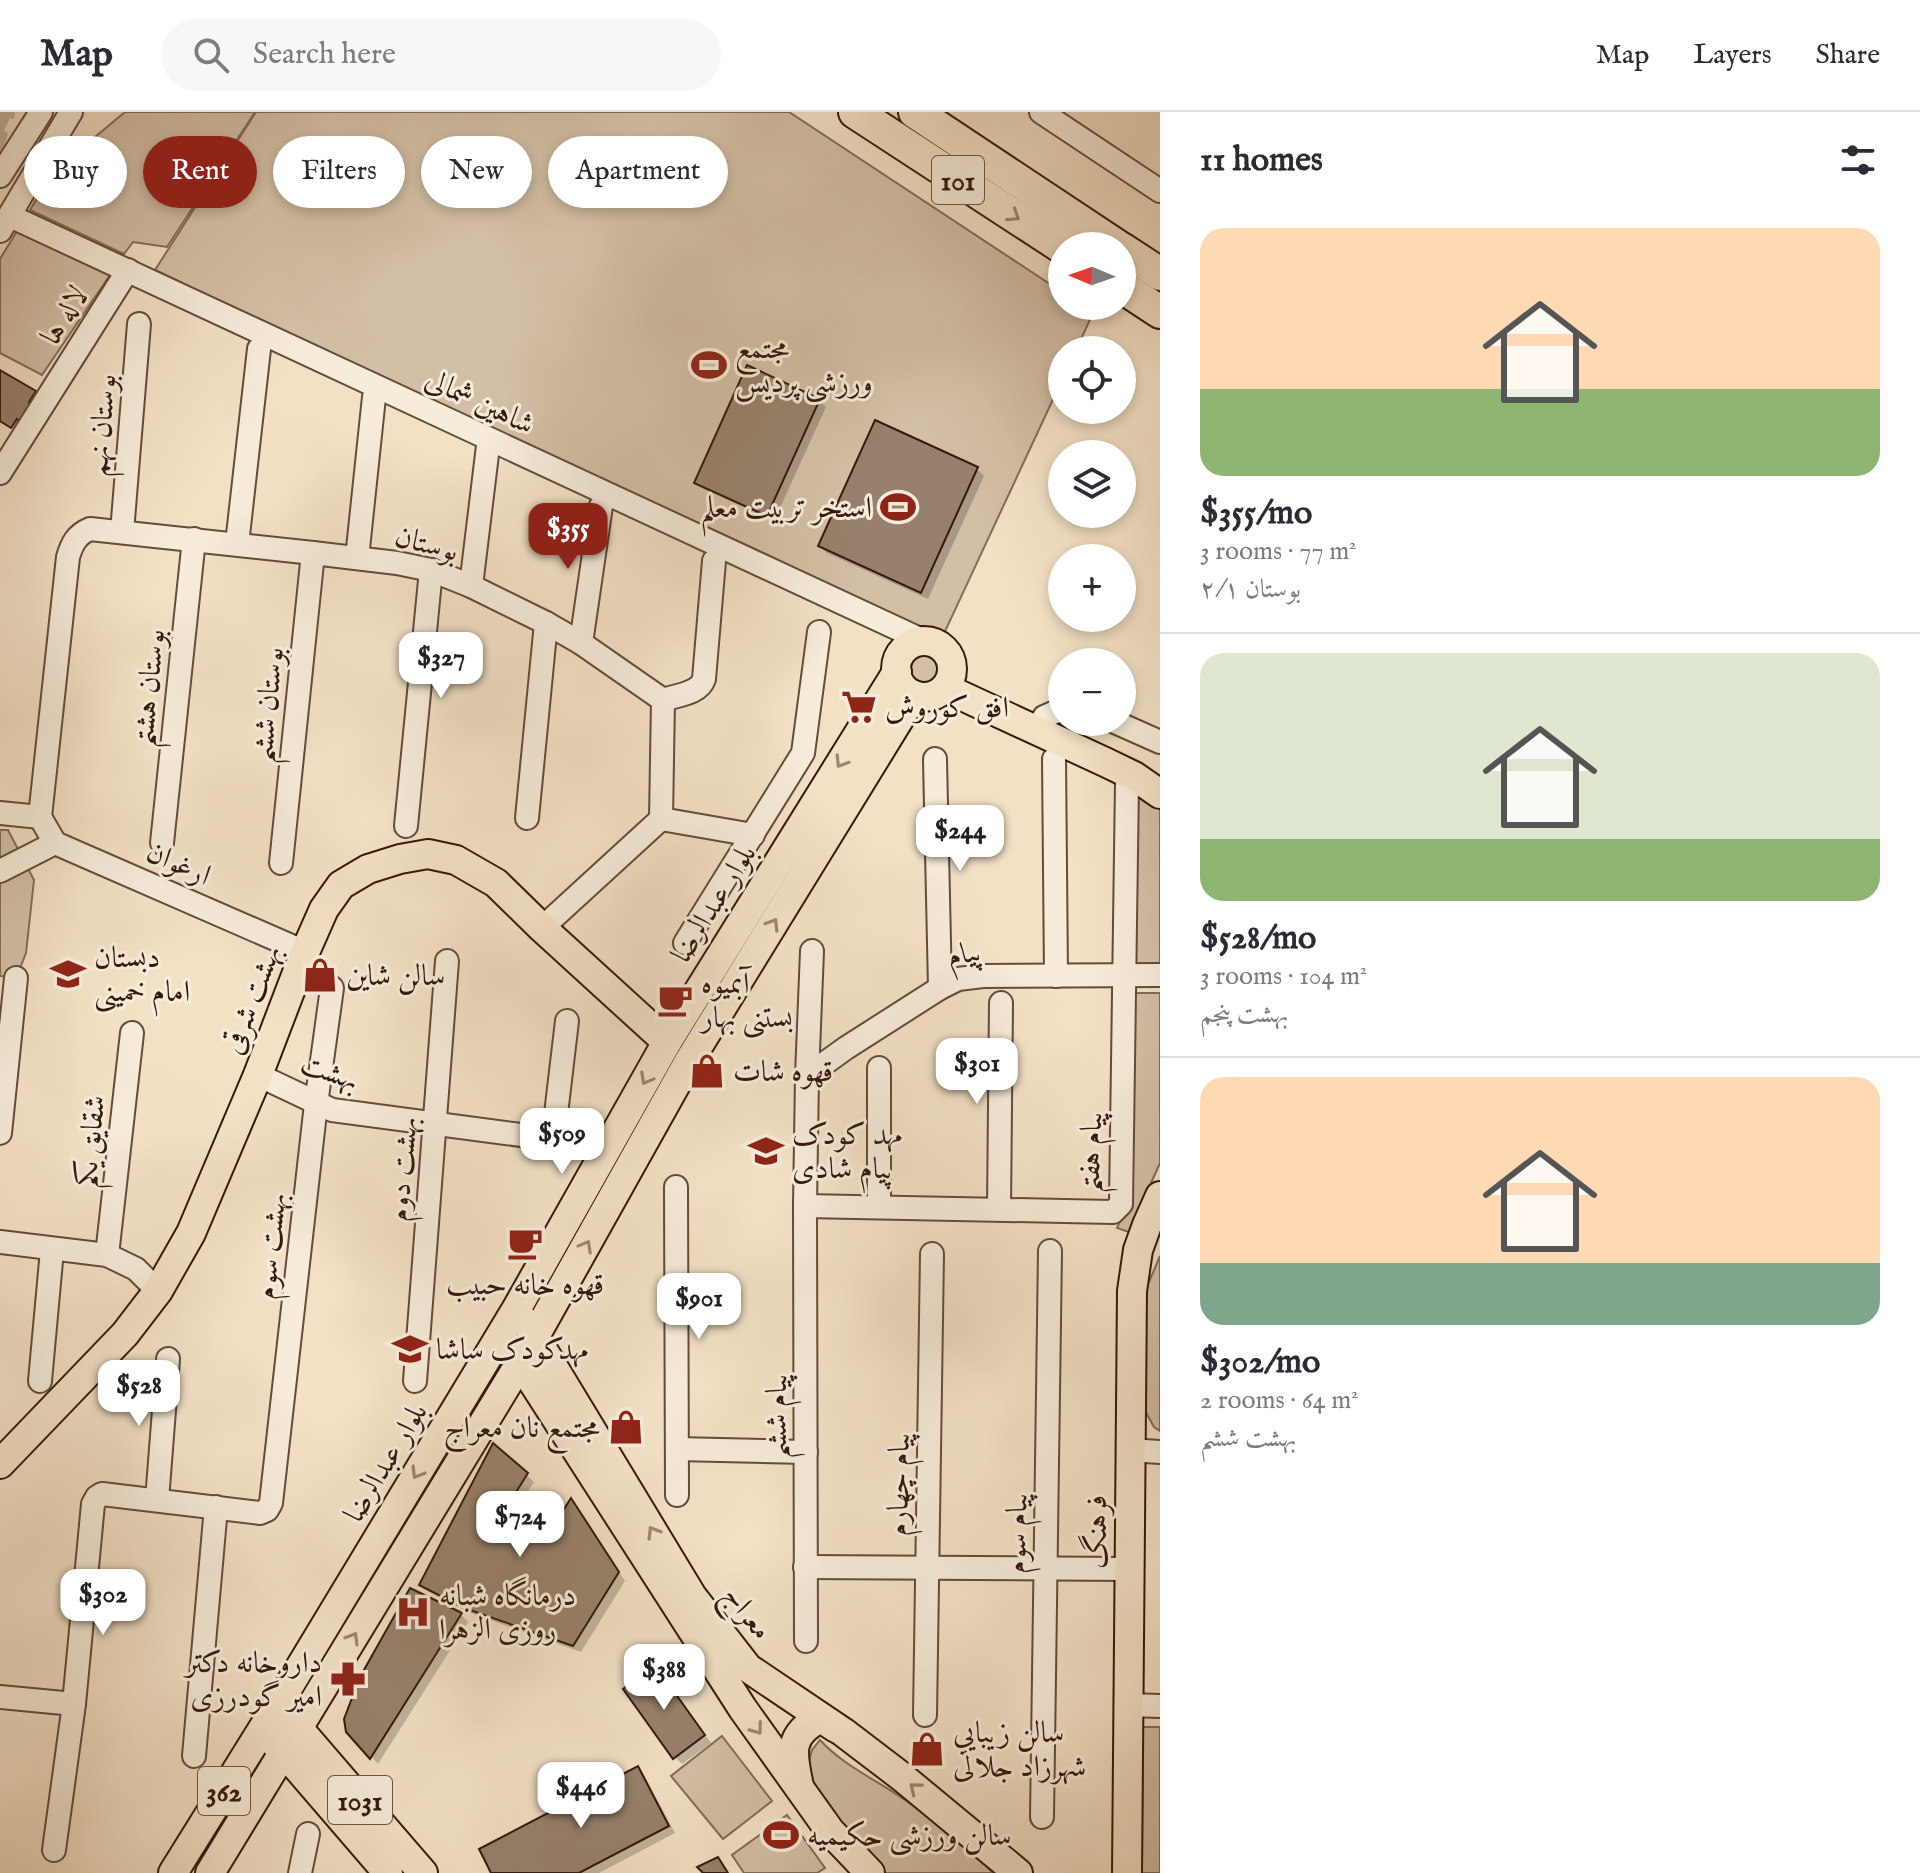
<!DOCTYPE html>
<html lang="en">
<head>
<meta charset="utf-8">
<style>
	:root { --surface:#fff; --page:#f7f7f7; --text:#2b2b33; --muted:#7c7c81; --line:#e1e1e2; --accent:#8f2418 }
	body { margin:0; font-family:"IM FELL English",Amiri,serif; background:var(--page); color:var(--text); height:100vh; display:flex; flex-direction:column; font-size:30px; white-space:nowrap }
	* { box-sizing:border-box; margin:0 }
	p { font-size:26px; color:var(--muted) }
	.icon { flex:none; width:44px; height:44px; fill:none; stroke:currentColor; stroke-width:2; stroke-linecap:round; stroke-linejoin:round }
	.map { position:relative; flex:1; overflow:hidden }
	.side { display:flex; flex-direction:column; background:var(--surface); width:760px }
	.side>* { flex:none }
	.hud { position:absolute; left:24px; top:24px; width:760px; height:72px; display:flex; gap:16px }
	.needle { width:52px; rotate:272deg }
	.controls { position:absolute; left:1048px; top:120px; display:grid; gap:16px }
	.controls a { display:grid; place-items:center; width:88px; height:88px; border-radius:50%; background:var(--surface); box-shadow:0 4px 12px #0003; font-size:40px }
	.price { position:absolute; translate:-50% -68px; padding:0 18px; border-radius:16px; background:#fff; color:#222; font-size:26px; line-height:52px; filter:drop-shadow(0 2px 4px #0008) }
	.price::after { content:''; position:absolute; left:50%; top:48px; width:24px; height:18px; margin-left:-12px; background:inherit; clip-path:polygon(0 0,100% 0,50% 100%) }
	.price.selected { background:var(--accent); color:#fff }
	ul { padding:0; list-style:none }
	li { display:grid; align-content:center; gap:16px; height:424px; padding:0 40px }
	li+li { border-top:2px solid var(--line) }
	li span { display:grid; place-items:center; height:248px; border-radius:24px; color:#555 }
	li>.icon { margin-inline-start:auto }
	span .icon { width:144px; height:144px; fill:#fffc; stroke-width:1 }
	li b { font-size:34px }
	h2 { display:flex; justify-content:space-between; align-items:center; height:96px; padding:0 40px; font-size:34px }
	.pill { padding:0 28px; border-radius:36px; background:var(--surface); box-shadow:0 4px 12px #0003; font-size:28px; line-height:72px }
	.pill.selected { background:var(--accent); color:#fff }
	header { display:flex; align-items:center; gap:48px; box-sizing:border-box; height:112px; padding:0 40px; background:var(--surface); border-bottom:2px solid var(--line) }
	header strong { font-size:38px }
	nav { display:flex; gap:44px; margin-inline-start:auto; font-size:28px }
	.search { width:560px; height:72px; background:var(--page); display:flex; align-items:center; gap:20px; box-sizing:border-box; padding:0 28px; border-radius:44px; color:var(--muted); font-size:30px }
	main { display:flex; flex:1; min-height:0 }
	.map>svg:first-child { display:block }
</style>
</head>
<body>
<header>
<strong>Map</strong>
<div class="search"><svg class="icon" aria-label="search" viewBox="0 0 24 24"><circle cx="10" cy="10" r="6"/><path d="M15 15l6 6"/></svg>Search here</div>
<nav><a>Map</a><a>Layers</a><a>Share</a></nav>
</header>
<main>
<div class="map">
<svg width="1160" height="1761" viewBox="0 0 1160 1761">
	<rect width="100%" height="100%" fill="#f3e1c6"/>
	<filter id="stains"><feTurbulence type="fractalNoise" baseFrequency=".0025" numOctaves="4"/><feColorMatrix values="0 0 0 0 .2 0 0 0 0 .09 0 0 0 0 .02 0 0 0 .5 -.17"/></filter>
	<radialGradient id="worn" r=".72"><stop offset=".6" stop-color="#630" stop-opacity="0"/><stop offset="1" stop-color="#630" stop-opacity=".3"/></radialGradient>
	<g fill="#d3bfa6" stroke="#846c58" stroke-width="2">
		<polygon points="125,0 255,0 167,135 133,130 124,142 30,98 53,60"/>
		<polygon points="256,0 789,0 1062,180 1062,194 1083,194 1093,201 1076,238 1062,238 1062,268 941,528 759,439 286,221 155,158"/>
		<polygon points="17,119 110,163 42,263 0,241 0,147"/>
		<circle cx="925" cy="557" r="19"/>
		<polygon points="1133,681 1160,688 1160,857 1133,855"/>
		<polygon points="0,718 8,718 34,768 26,841 16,866 0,864"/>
		<polygon points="1128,881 1160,881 1160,1051 1129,1120 1117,1116 1133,1081"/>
		<polygon points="1160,1144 1160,1319 1154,1315 1144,1297 1146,1177"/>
		<polygon points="1143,1615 1160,1615 1160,1761 1142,1761"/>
		<polygon points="722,1624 772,1689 723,1727 671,1664"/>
		<path d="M820,1628c21,23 50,37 76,54 32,21 70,52 97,79h-108l-47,-49 -28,-42 -2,-17 4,-15z"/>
		<polygon points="787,1703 825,1756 817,1761 744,1761 732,1743"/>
	</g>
	<g fill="#0003">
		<polygon points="0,0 15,0 14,7 10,6 4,18 8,22 0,45"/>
		<polygon points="0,260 35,280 40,285 17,320 0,310"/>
		<polygon points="819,288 826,295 774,409 704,377 697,370"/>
		<polygon points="977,357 984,364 928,487 827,441 820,434"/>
		<polygon points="494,1334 534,1370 516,1397 550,1422 571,1389 578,1396 625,1469 581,1540 473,1502 429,1480 422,1473"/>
		<polygon points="461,1503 468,1510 378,1652 348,1619"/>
		<polygon points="662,1563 711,1631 682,1652 675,1645"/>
		<polygon points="637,1656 644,1663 675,1721 599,1761 494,1761"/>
	</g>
	<g fill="#97816c" stroke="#34190b" stroke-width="2">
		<polygon points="747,253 820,287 767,404 694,371"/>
		<polygon points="0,258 36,279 29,290 31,291 20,309 17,307 11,316 0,309"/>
		<polygon points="875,308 978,355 921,481 818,434"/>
		<polygon points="493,1331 528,1361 510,1390 550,1419 571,1386 619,1460 573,1534 464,1496 419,1473"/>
		<polygon points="410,1476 462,1501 370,1647 346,1620 344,1607 360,1565"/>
		<polygon points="655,1553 705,1623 673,1647 623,1577"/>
		<polygon points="638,1654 669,1714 579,1761 491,1761 479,1737"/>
		<polygon points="718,1745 728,1761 703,1761 697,1755"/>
	</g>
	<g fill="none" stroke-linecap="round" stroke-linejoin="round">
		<g stroke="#644b3a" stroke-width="26">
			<g id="minor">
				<polyline points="1041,0 1160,79"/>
				<polyline points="0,64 41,0"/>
				<polyline points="10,104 924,529"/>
				<polyline points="0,119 71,0"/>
				<polyline points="0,361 128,158"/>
				<polyline points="122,420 139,212"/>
				<polyline points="237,432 259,237"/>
				<polyline points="357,446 374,285"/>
				<polyline points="471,474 488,334"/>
				<polyline points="581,531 601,394"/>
				<path d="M663,588c14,-5 36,-6 41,-21l10,-118"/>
				<polyline points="1044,605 1062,597"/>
				<polyline points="1115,610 1160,630"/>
				<polyline points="935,647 940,876"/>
				<polyline points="1054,647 1056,864"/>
				<polyline points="0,701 40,705"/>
				<path d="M40,705l28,-260c4,-13 8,-22 22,-28l223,24 84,10 34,7 40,16 75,37 35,20 82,57 -2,119 -119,109"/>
				<polyline points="40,705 55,731 305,840"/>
				<polyline points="527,706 546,511"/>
				<polyline points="661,707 753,723"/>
				<polyline points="406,714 431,458"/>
				<polyline points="162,731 194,427"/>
				<polyline points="281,751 313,441"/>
				<polyline points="0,759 55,731"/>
				<polyline points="685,831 803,641 819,520"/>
				<polyline points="258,963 332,998 574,1030"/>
				<polyline points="807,964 846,936 940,876 958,867 983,864 1160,863"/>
				<polyline points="0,1021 16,866"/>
				<polyline points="553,1027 567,909"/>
				<polyline points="676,1075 677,1383"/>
				<polyline points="805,1094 1113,1100 1121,1092 1127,671"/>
				<polyline points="879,1095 879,956"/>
				<polyline points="999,1097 1001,891"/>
				<polyline points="0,1130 107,1143 136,1157 158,1179"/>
				<polyline points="107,1143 132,921"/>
				<polyline points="40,1269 52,1138"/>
				<polyline points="415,1269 447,849"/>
				<polyline points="677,1337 806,1340"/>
				<polyline points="1130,1338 1160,1340"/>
				<polyline points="157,1388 168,1247"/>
				<polyline points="805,1455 1129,1457"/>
				<polyline points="806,1529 805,1094 807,964 812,839"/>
				<polyline points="0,1585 74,1592"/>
				<polyline points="1129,1593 1160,1594"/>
				<polyline points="925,1603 932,1142"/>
				<polyline points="194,1644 216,1395"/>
				<polyline points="1042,1705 1050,1139"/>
				<polyline points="54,1738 74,1592 93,1392 97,1385 102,1382 260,1401 267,1398 271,1391 316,992 332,876"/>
				<polyline points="300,1761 308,1722"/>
			</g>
		</g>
		<g stroke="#34190b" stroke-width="32">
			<g id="major">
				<circle cx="924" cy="557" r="28"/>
				<polyline points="945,576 1105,650 1134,664 1160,682"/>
				<polyline points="526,1210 692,1484 748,1556 843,1620 902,1665 1018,1761"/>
				<polyline points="511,1236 743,1597 830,1719 870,1761"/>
				<polyline points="0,1352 125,1222 158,1179 191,1121 258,963 305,840 324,797 341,773 368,757 400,747 428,742 456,748 496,771 542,816 667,930"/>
				<polyline points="285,1606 298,1616 423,1761"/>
				<polyline points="270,1626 283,1639 388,1761"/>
				<path d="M799,1674c-7,-32 -12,-52 22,-68l15,10"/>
				<polyline points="173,1761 275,1597 517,1196 667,930 897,560"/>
				<polyline points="210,1761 520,1251 689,949 914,583"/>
				<polyline points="1127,1761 1132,1179 1138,1138 1147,1113 1160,1084"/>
			</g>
		</g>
		<g stroke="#34190b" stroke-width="36">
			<g id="highway">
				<polyline points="855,0 1062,135"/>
				<polyline points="915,0 1117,134"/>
				<polyline points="1122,137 1160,162"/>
				<polyline points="1122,175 1160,200"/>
			</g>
		</g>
		<use href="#minor" stroke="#f7ecda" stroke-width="22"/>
		<use href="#major" stroke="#f3e1c6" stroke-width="28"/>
		<use href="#highway" stroke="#f3e1c6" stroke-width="32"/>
	</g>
	<defs><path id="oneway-chevron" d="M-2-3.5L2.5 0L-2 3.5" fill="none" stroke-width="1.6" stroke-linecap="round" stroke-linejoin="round" transform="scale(2)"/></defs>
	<g stroke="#9d8772">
		<use href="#oneway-chevron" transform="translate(1014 104) rotate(33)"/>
		<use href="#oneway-chevron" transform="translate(841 650) rotate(122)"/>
		<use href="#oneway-chevron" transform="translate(773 812) rotate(-58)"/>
		<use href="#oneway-chevron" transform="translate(646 967) rotate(119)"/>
		<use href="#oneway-chevron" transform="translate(586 1134) rotate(-61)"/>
		<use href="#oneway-chevron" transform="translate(417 1361) rotate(121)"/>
		<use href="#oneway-chevron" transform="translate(653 1420) rotate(-121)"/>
		<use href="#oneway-chevron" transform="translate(353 1526) rotate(-59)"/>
		<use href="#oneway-chevron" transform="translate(757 1617) rotate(54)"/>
		<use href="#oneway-chevron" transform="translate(915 1676) rotate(-141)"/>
	</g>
	<defs>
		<g id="stadium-bare" transform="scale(2.76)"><path d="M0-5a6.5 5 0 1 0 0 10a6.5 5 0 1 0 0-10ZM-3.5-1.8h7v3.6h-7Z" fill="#8f2418" stroke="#f7ecda" stroke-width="2.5" paint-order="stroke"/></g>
		<g id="supermarket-bare" transform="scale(2.76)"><path d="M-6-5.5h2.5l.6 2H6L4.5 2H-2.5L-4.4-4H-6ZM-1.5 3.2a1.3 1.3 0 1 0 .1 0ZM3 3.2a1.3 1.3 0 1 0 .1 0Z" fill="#8f2418" stroke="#f7ecda" stroke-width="2.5" paint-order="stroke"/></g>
		<g id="school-bare" transform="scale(2.76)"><path d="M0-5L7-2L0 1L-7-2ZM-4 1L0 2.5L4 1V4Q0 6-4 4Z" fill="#8f2418" stroke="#f7ecda" stroke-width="2.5" paint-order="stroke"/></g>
		<g id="shop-bare" transform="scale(2.76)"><path d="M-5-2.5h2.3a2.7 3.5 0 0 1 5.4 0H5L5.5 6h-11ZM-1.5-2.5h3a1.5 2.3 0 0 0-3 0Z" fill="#8f2418" stroke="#f7ecda" stroke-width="2.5" paint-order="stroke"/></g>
		<g id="cafe-bare" transform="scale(2.76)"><path d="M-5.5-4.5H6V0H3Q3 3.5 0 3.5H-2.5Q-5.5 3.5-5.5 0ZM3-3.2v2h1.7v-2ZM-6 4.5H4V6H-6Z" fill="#8f2418" stroke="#f7ecda" stroke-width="2.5" paint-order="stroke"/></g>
		<g id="hospital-bare" transform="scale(2.76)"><path d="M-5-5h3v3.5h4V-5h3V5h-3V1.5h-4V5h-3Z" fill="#8f2418" stroke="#f7ecda" stroke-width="2.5" paint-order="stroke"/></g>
		<g id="pharmacy-bare" transform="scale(2.76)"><path d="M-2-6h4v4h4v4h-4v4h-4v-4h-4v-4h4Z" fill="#8f2418" stroke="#f7ecda" stroke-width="2.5" paint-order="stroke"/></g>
	</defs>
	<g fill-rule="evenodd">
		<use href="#stadium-bare" x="709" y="253"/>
		<use href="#stadium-bare" x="898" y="395"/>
		<use href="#supermarket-bare" x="859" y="595"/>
		<use href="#school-bare" x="68" y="862"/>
		<use href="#shop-bare" x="320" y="863"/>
		<use href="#cafe-bare" x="675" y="888"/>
		<use href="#shop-bare" x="707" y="959"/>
		<use href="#school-bare" x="766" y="1039"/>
		<use href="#cafe-bare" x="525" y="1131"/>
		<use href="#school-bare" x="410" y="1237"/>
		<use href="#shop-bare" x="626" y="1315"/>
		<use href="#hospital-bare" x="413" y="1500"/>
		<use href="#pharmacy-bare" x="348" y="1567"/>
		<use href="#shop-bare" x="927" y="1637"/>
		<use href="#stadium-bare" x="781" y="1723"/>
	</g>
	<g text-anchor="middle" stroke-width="6" stroke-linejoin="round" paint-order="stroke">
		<g fill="#f7ecda" stroke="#6e5849" stroke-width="2">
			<rect x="932" y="44" width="52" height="48" rx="6"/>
			<rect x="198" y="1655" width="52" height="48" rx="6"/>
			<rect x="328" y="1664" width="64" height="48" rx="6"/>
		</g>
		<g font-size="28" font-weight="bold" fill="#34190b">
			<text x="958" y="78">101</text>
			<text x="224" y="1689">362</text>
			<text x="360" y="1698">1031</text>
		</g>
		<g font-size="30" fill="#34190b" stroke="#f7ecda">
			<text transform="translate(64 203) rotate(-58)" y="10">لاله ها</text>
			<text transform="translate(480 289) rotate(25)" y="10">شاهین شمالی</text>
			<text transform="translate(101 313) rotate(-85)" y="10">بوستان نهم</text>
			<text transform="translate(427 431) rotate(15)" y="10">بوستان</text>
			<text transform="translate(148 576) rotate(-84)" y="10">بوستان هشتم</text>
			<text transform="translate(267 593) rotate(-84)" y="10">بوستان ششم</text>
			<text transform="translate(179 751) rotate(24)" y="10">ارغوان</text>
			<text transform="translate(713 791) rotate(-58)" y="10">بلوار عبدالرضا</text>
			<text transform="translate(964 841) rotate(-12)" y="10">پیام</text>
			<text transform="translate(251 887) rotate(-69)" y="10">بهشت شرقی</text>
			<text transform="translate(330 959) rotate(19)" y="10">بهشت</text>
			<text transform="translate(90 1029) rotate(-84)" y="10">شقایق یکم</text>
			<text transform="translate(1090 1040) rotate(-88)" y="10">پیام هفتم</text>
			<text transform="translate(402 1057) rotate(-85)" y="10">بهشت دوم</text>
			<text transform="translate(270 1134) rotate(-84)" y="10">بهشت سوم</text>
			<text transform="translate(776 1304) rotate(-90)" y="10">پیام ششم</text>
			<text transform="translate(385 1350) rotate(-59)" y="10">بلوار عبدالرضا</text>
			<text transform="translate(898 1372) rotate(-89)" y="10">پیام چهارم</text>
			<text transform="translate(1096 1420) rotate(-90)" y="10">فرهنگ</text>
			<text transform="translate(1016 1421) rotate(-89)" y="10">پیام سوم</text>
			<text transform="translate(748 1500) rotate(52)" y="10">معراج</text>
		</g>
		<g font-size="30" fill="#34190b" stroke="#f7ecda" text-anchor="start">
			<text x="735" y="246">مجتمع<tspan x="735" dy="34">ورزشی پردیس</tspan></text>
			<text x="872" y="405" text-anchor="end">استخر تربیت معلم</text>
			<text x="885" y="605">افق کوروش</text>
			<text x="94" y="855">دبستان<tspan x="94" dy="34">امام خمینی</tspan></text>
			<text x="346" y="873">سالن شاین</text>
			<text x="701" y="881">آبمیوه<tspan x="701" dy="34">بستنی بهار</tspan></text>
			<text x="733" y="969">قهوه شات</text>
			<text x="792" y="1032">مهد کودک<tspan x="792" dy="34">پیام شادی</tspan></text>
			<text x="525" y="1182" text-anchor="middle">قهوه خانه حبیب</text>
			<text x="436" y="1247">مهدکودک ساشا</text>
			<text x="600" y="1325" text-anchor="end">مجتمع نان معراج</text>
			<text x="439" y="1493">درمانگاه شبانه<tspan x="439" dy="34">روزی الزهرا</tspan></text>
			<text x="322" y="1560" text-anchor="end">داروخانه دکتر<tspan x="322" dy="34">امیر گودرزی</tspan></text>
			<text x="953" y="1630">سالن زيبايي<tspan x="953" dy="34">شهرزاد جلالى</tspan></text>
			<text x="807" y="1733">سالن ورزشی حکیمیه</text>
		</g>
	</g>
	<rect width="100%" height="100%" filter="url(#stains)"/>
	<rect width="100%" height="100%" fill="url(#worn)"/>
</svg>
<div class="controls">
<a><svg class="needle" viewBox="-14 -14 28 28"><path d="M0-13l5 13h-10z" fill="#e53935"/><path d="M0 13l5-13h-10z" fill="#7c7c81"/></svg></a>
<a><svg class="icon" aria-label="locate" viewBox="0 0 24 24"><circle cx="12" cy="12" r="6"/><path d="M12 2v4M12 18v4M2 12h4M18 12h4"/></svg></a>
<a><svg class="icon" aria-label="layers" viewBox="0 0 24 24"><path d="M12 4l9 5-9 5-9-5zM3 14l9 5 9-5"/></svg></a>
<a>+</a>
<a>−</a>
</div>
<b class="price selected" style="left:568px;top:459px">$355</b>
<b class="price" style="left:441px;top:588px">$327</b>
<b class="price" style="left:960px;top:761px">$244</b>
<b class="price" style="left:977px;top:994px">$301</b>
<b class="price" style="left:562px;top:1064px">$509</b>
<b class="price" style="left:699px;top:1229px">$901</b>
<b class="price" style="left:139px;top:1316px">$528</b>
<b class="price" style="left:520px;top:1447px">$724</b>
<b class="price" style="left:103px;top:1525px">$302</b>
<b class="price" style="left:664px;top:1600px">$388</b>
<b class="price" style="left:581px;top:1718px">$446</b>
<div class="hud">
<a class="pill">Buy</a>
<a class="pill selected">Rent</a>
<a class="pill">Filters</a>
<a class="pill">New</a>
<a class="pill">Apartment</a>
</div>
</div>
<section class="side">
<h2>11 homes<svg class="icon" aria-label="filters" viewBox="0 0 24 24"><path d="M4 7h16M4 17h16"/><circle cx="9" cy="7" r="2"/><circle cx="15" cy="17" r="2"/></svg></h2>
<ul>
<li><span style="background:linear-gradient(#ffd9b3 65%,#8fb573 0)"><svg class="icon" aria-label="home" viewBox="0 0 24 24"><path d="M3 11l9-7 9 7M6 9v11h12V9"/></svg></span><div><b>$355/mo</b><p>3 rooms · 77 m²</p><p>بوستان ۲/۱</p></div></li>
<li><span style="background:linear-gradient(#dfe7d0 75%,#8fb573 0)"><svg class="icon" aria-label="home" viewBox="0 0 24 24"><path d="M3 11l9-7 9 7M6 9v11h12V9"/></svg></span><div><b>$528/mo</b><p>3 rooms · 104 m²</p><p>بهشت پنجم</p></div></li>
<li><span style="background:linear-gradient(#ffd9b3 75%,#7fa58c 0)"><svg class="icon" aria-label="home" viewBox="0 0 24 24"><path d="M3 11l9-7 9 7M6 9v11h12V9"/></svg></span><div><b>$302/mo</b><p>2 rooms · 64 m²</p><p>بهشت ششم</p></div></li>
</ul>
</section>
</main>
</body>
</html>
